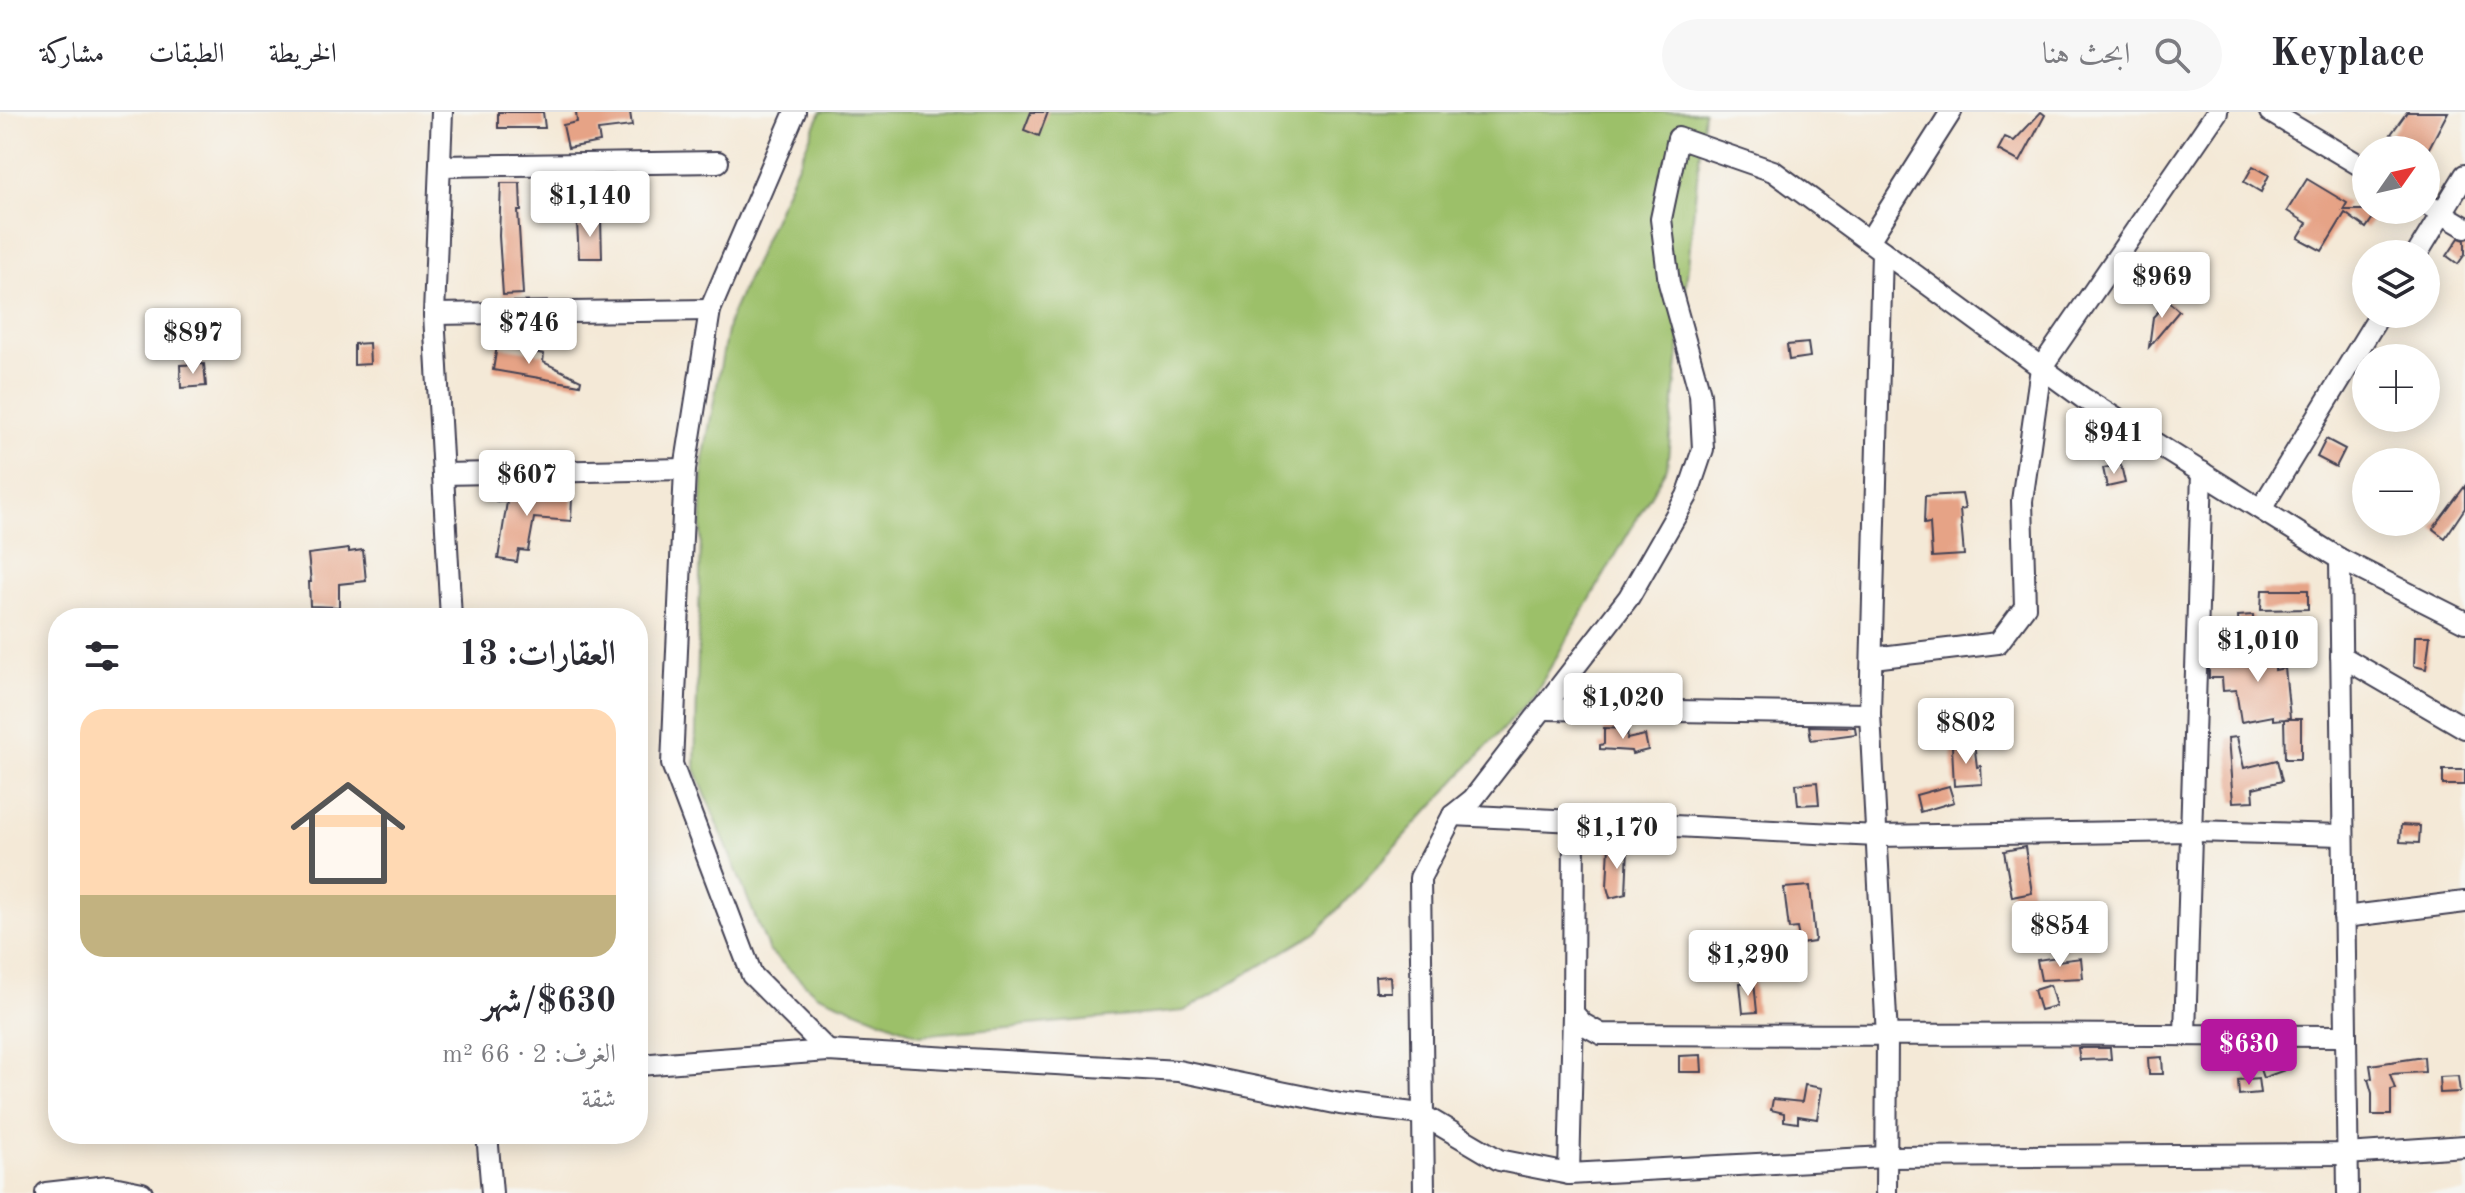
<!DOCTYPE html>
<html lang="ar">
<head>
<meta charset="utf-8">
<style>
	:root { --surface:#fff; --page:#f7f7f7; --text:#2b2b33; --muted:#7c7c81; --line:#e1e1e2; --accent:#b5179e }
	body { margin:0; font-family:"Old Standard TT",Amiri,serif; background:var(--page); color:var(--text); direction:rtl; height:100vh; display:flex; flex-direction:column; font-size:30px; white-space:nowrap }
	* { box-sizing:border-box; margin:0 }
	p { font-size:26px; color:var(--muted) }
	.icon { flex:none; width:44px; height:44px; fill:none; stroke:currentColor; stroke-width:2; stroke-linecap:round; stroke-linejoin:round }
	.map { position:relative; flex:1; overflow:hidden; direction:ltr }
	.details { position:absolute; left:48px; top:496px; width:600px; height:536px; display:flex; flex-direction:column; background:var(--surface); border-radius:32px; box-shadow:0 4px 20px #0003; direction:rtl }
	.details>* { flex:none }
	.needle { width:52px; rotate:56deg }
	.buttons { position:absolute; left:2352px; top:24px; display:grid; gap:16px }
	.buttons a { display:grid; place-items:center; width:88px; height:88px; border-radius:50%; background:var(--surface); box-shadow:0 4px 20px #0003; font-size:40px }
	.price { position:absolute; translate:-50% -68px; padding:0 18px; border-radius:8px; background:#fff; color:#222; font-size:26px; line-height:52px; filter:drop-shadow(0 2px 4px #0008) }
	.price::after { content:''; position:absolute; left:50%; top:48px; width:24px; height:18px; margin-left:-12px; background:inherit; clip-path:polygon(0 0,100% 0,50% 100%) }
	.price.selected { background:var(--accent); color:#fff }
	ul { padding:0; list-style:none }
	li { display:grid; align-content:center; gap:16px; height:424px; padding:0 32px }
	li span { display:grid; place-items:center; height:248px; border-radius:24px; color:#555 }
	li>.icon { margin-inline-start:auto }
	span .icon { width:144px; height:144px; fill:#fffc; stroke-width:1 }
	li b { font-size:34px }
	h2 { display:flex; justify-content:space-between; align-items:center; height:96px; padding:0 32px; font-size:34px }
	header { display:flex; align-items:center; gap:48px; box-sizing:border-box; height:112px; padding:0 40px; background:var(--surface); border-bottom:2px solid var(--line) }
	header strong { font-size:38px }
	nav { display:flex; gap:44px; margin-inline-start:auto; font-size:28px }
	.search { width:560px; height:72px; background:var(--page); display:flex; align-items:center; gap:20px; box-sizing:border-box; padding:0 28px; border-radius:44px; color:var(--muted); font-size:30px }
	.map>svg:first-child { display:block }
</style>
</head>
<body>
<header>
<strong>Keyplace</strong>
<div class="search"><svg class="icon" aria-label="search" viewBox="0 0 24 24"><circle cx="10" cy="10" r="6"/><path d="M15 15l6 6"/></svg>ابحث هنا</div>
<nav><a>الخريطة</a><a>الطبقات</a><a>مشاركة</a></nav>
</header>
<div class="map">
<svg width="2465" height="1081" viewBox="0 0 2465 1081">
	<rect width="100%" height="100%" fill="#f6f6f2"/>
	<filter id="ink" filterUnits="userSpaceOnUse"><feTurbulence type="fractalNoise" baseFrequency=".0125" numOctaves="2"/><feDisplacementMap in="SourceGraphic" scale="16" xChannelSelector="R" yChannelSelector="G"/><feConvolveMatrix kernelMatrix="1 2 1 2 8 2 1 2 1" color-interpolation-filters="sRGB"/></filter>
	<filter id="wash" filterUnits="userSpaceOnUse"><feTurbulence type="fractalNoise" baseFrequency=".006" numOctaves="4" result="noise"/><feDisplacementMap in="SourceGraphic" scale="32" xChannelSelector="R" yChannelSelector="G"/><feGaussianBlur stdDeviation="1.8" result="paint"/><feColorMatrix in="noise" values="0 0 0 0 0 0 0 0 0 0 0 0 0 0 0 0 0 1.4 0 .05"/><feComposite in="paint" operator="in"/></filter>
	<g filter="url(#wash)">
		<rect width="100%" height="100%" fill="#f4e9d7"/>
		<polygon fill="#9cc069" stroke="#5f7152" stroke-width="2" points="821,0 1704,0 1667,355 1535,582 1317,820 1184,899 919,923 816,882 769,839 695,657 703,348 729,208"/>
		<g id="blocks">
			<g fill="#e6a386">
				<polygon points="498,0 543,0 545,16 498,16"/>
				<polygon points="576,0 630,0 632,14 598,18 600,30 568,36 563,13 577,10"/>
				<polygon points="1031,0 1048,0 1039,24 1024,18"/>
				<polygon points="2041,0 2045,3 2020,50 1998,38 2005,25 2014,29"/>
				<polygon points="2407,0 2448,0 2428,38 2413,38 2391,22"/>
				<polygon points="2253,54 2269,63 2261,80 2244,70"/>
				<polygon points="2307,67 2347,91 2343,98 2378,98 2366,116 2345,101 2322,139 2298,126 2307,111 2287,99"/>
				<polygon points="501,71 520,71 521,99 518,99 523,182 503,183 499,124"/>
				<polygon points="601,107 602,146 579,146 577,111"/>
				<polygon points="2459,126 2465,128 2465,142 2458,152 2447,144"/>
				<polygon points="2168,189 2179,199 2149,235 2153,205"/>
				<polygon points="369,231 370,252 354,253 354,232"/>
				<polygon points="1808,231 1810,245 1789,248 1787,233"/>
				<polygon points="497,234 544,242 543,250 581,268 580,273 493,258"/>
				<polygon points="204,252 206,274 181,276 180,253"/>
				<polygon points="2326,327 2345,337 2336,355 2317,345"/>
				<polygon points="2121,353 2125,371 2107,375 2103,356"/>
				<polygon points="517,373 516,382 572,385 571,409 534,406 528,439 519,438 517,450 498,447 507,390 496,389 497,374"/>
				<polygon points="2465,374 2465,396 2445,426 2433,417"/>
				<polygon points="1962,382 1965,397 1960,398 1964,443 1932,445 1930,411 1924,412 1925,384"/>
				<polygon points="349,437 349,440 363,438 366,469 339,472 339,495 310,494 309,470 311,470 308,442"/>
				<polygon points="2262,478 2308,478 2308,497 2261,498"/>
				<polygon points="2253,503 2254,528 2276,529 2275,558 2285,556 2290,606 2285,607 2301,607 2301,647 2285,647 2284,607 2273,608 2273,604 2241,610 2236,578 2223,579 2222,566 2209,566 2209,546 2233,545 2233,538 2240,538 2238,504"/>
				<polygon points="2415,524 2430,524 2426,557 2414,554"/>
				<polygon points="1809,614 1855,615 1856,622 1811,628"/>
				<polygon points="1604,616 1628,617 1627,627 1645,623 1648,638 1632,642 1631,639 1600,637 1600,633 1604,632"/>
				<polygon points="2237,625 2244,656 2277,648 2282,669 2253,676 2254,689 2233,690 2228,626"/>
				<polygon points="1974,630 1977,655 1981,654 1982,672 1954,674 1952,634"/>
				<rect x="2443" y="658" width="22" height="15"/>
				<polygon points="1817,670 1819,692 1798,693 1796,672"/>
				<polygon points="1949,674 1954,690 1920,700 1916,683"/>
				<polygon points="2401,713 2420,714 2419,731 2400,730"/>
				<polygon points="1609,733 1628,734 1626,782 1610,786 1607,775"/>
				<polygon points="2025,735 2032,781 2012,785 2004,739"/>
				<polygon points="1810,774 1815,827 1814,830 1800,832 1797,816 1789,817 1784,776"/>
				<polygon points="2057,845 2058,849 2081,846 2083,866 2041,868 2037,848"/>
				<polygon points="1390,864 1391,880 1376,880 1375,865"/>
				<polygon points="1754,870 1757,900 1743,901 1740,871"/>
				<polygon points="2050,873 2056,894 2040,898 2034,878"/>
				<polygon points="2078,936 2110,936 2111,947 2080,948"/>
				<polygon points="2278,937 2285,958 2263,966 2256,945"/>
				<polygon points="1701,943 1702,960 1679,960 1679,944"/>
				<polygon points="2162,945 2163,962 2149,962 2148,946"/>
				<polygon points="2424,945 2425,960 2390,962 2395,977 2391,978 2391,1003 2372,1003 2372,981 2368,967 2372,966 2370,953"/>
				<polygon points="2458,964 2460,980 2440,981 2439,965"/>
				<polygon points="2258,966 2260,981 2239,983 2238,968"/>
				<polygon points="1805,973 1822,976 1817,1007 1798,1004 1798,1011 1784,1009 1784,1001 1771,998 1773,987 1802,990"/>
			</g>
		</g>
	</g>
	<g filter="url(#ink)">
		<use href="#blocks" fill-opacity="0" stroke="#424052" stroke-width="2"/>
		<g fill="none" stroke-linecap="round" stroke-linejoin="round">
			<g stroke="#424052" stroke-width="24">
				<g id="minor">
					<polyline points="442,0 434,202 451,506"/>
					<polyline points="795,0 710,198 685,357 672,652 752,863 828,939"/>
					<polyline points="2270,0 2366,57"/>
					<polyline points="440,54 718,50"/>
					<polyline points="2426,92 2465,115"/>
					<polyline points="1869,129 1951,0"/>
					<polyline points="1882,139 1870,602 1887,925 1886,1081"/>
					<polyline points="2417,142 2465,63"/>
					<polyline points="434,202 710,198"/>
					<polyline points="443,362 685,357"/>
					<polyline points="2261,397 2380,202"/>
					<polyline points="2340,447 2348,1081"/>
					<polyline points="2341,544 2465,616"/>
					<polyline points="1873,546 1998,531 2025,495 2022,389 2041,256 2217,0"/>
					<polyline points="1542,597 1870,602"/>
					<polyline points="1453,703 1877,724 2192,719 2343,723"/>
					<path d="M1574,709l-1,192 10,11 18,10c248,2 496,-1 744,2"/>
					<polyline points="2344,805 2465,790"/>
					<polyline points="2185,922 2202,360"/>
					<polyline points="638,953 828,939 1178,959 1340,992 1421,1002 1499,1048 1569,1062 1885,1045 2346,1042 2465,1034"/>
					<polyline points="487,1022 492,1081"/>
					<polyline points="1569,1062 1573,901"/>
					<polyline points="46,1081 108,1074 142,1081"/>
					<polyline points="1424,1081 1420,766 1453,703 1473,687 1629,485 1687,384 1703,337 1700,282 1669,171 1661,107 1678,26 1773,59 2083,286 2340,447 2465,510"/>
				</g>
			</g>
			<use href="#minor" stroke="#fff" stroke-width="20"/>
		</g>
	</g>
</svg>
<div class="buttons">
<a><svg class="needle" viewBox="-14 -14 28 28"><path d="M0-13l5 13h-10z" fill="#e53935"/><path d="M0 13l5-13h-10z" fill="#7c7c81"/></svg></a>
<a><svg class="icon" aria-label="layers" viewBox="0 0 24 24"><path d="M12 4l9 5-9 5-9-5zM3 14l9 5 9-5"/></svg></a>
<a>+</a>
<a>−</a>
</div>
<b class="price" style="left:590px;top:127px">$1,140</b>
<b class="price" style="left:2162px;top:208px">$969</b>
<b class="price" style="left:529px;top:254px">$746</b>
<b class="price" style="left:193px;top:264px">$897</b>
<b class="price" style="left:2114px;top:364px">$941</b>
<b class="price" style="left:527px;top:406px">$607</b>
<b class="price" style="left:2258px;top:572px">$1,010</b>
<b class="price" style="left:1623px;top:629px">$1,020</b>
<b class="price" style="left:1966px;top:654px">$802</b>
<b class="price" style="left:1617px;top:759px">$1,170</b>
<b class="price" style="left:2060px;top:857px">$854</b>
<b class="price" style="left:1748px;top:886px">$1,290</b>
<b class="price selected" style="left:2249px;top:975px">$630</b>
<section class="details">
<h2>العقارات: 13<svg class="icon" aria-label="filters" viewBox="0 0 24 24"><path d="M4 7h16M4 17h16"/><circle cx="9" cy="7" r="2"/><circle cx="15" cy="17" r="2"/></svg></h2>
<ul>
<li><span style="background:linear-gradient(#ffd9b3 75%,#c2b280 0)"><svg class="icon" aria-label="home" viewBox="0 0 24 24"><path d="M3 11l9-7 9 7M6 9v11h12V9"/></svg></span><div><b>$630/شهر</b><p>الغرف: 2 · 66 m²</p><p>شقة</p></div></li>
</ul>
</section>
</div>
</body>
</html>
